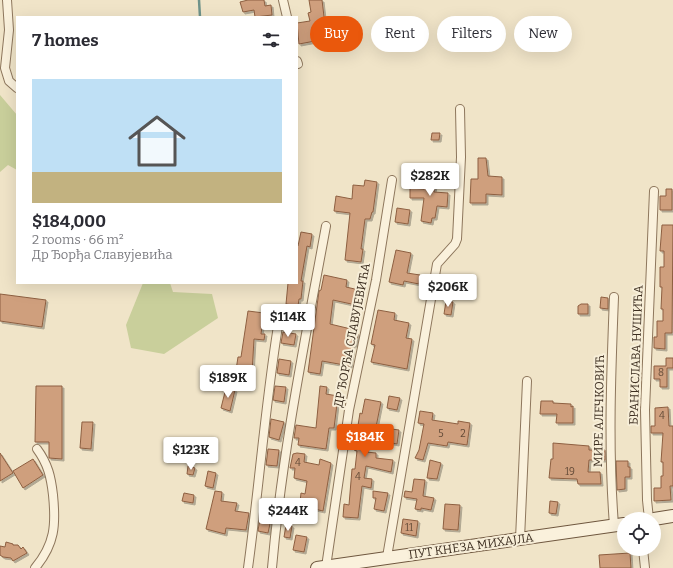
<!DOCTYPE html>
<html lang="en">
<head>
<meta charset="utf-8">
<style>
	:root { --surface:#fff; --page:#f2f2f3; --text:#2b2b33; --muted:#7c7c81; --line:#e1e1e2; --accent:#ea580c }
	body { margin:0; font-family:Bitter,serif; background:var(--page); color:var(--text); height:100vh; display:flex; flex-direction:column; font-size:15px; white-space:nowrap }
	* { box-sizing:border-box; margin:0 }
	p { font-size:13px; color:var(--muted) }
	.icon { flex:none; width:22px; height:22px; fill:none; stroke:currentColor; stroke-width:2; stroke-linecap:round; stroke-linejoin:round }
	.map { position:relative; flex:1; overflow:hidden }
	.panel { position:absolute; left:16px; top:16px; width:282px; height:268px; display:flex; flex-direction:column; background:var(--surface); border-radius:0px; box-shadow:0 4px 16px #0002 }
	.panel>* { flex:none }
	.guide { position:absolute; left:310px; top:16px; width:303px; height:36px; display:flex; gap:8px }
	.fabs { position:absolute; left:617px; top:512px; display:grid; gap:8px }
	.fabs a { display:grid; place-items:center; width:44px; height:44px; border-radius:50%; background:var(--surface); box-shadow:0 4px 16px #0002; font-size:20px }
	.price { position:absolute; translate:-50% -34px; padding:0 9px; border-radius:4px; background:#fff; color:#222; font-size:13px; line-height:26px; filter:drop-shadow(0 1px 2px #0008) }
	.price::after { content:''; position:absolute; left:50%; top:24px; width:12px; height:9px; margin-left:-6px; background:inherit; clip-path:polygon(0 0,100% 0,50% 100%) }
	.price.selected { background:var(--accent); color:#fff }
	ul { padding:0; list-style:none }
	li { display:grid; align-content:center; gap:8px; height:212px; padding:0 16px }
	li+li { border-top:1px solid var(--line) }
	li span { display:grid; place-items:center; height:124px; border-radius:0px; color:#555 }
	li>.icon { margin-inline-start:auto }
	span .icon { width:72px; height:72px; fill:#fffc; stroke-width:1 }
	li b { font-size:17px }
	h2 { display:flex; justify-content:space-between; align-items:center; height:48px; padding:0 16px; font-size:17px }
	.tag { padding:0 14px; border-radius:18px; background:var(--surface); box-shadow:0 4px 16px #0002; font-size:14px; line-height:36px }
	.tag.selected { background:var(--accent); color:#fff }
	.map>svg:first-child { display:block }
</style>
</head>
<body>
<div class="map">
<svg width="673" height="568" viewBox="0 0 673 568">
	<defs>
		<filter id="shadow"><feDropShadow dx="2" dy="2" stdDeviation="0" flood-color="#0004"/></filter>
	</defs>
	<rect width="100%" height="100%" fill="#f0e4c8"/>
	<g fill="#c9cf9b">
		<polygon points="0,95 17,115 17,170 8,165 0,172"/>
		<polygon points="143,283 170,283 173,292 212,294 218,318 164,354 131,348 126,325"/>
	</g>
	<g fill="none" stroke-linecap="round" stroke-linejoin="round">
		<polyline stroke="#6f938a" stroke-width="2.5" points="199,0 200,17"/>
	</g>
	<g fill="#cf9f7d" stroke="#8d5f41" filter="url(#shadow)">
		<polygon points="248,0 264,0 265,6 271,5 272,15 255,17 254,10 243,12 240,2"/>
		<polygon points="309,0 322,0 325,25 312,27 315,41 299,44 297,23 310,21 308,13 311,12"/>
		<polygon points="432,133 440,133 439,140 431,140"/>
		<polygon points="478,158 486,158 488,176 502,177 502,195 486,194 486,203 470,203 471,179 478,179"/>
		<polygon points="427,170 437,171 434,192 448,193 447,207 437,206 435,218 432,218 431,223 421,221 424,198 410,198 410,188 424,189"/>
		<polygon points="365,180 377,182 373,212 372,212 370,219 365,219 361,249 363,249 361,262 345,260 350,213 334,211 336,196 352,199 353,185 364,186"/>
		<polygon points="666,189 672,189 672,210 660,210 660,196 666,196"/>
		<polygon points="397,208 410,210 408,224 395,222"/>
		<polygon points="662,225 673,225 672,333 665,333 665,349 654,348 654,337 657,337 657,321 663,321 663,309 661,309 662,287 660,287 660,267 664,267 664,251 660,251"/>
		<polygon points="301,232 312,234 310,247 307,246 301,281 303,281 301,299 299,299 298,306 286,304 288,283 297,283 297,246 298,246"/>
		<polygon points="396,250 411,253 407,273 420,275 419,284 404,281 403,285 389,282"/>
		<polygon points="324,275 347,280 346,287 359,290 356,305 333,300 330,324 351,329 351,332 358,334 355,345 353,345 350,366 322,361 320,374 308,372 319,291 321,290"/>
		<polygon points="0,294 46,300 42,327 0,321"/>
		<polygon points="601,297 608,298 608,309 600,308"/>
		<polygon points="446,301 453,302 451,315 444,314"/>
		<polygon points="581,304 588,304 588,314 578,314 578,306"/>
		<polygon points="378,310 395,313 394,320 409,323 406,338 412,339 407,369 371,362 375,345 371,344"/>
		<polygon points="248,311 264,313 261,334 265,334 264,340 254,339 252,373 236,370 238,357 241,357"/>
		<polygon points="283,332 296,334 294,345 281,343"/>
		<polygon points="666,358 673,358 673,368 667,368 667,387 660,387 660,379 654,379 654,366 666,366"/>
		<polygon points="279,359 291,361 289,375 277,373"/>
		<polygon points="36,386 62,386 62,459 49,458 49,442 35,442"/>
		<polygon points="275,386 286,387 284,402 273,400"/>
		<polygon points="320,386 327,387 326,394 338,396 334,428 329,428 326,449 298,445 299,438 294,438 296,425 316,428"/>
		<polygon points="226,388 235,390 230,411 221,408"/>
		<polygon points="389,396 400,398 397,410 387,408"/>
		<polygon points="365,399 381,402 375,432 370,431 366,452 376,453 376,458 393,460 391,472 366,466 364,478 372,479 371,488 362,486 358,518 343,517 344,504 349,505 352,469 355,469 357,451 354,450 360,413 362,414"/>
		<polygon points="541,401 553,401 553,403 571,404 571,407 573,406 573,423 556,423 557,414 540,414"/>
		<polygon points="668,407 669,426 673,426 673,486 670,486 671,500 654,501 654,488 661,488 661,476 663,476 663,462 661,462 663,433 651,433 651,426 655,426 655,408"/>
		<polygon points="420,411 433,413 432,420 458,424 458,421 470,423 467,445 448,442 447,446 428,443 423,460 415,458 419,450 424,424 418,423"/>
		<polygon points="271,419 284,422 279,440 269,437"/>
		<polygon points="82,422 93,422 91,449 80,448"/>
		<polygon points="384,428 399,430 397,444 382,441"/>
		<polygon points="553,443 589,446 589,450 605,450 605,460 589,460 588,472 600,472 601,484 578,484 577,479 549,478 551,459 553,459"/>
		<polygon points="268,449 279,450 277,466 266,465"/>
		<polygon points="0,453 13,473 0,481"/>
		<polygon points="297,453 305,454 304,462 319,465 320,459 331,463 323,511 306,507 305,512 296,511 296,513 287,511 290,500 300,502 301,493 305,494 307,481 294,478 295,468 290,468 293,454"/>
		<polygon points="33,459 43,475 23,488 13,471"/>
		<polygon points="430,460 441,463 437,479 427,478"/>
		<polygon points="616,461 628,461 628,467 630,467 630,477 625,477 625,489 617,490"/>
		<polygon points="188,466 195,468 193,475 187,474"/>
		<polygon points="208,471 216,473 213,488 205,486"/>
		<polygon points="414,479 425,480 423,496 434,498 431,510 421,508 421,510 415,509 417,499 404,497 405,491 412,492"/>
		<polygon points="215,491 222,492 221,501 237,503 235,511 249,513 246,530 226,528 225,534 206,529"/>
		<polygon points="373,491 388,493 384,511 374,509 376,498 373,498"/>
		<polygon points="184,493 194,495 193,503 182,501"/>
		<polygon points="550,501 558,502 556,514 549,513"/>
		<polygon points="445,504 460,505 458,530 443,529"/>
		<polygon points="260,517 271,519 268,533 258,531"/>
		<polygon points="403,519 418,521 416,536 401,533"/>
		<polygon points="286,525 292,526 290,538 284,537"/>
		<polygon points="296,535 307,537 304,552 293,550"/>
		<polygon points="6,542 13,544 13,545 18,545 21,549 23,547 27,553 13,561 11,558 3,557 0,555 0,546 5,547"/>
		<polygon points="630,553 631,568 600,568 599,555"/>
	</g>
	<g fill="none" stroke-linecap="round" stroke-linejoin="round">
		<g stroke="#8d765c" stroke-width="10">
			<g id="minor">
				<polyline points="7,0 9,30 5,68 9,81 17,88"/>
				<polyline points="283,0 287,17"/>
				<polyline points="297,61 298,64"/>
				<polyline points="649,519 647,500 645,410 654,191"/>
				<path d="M614,525c-6,-76 -3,-152 0,-228"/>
				<polyline points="520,539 527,381"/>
				<polyline points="643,549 645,568"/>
				<polyline points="387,557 437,264 455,244 457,239 461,157 460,109"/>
				<polyline points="326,567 349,410 376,280 392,180"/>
				<path d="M35,568c20,-24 21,-43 18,-73 -2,-18 -5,-31 -16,-46"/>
				<path d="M248,568c11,-80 17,-161 30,-242"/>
				<path d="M272,568c10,-115 33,-228 54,-342"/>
			</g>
		</g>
		<g stroke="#6f573f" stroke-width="14">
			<g id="secondary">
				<polyline points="654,519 673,516"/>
				<polyline points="317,568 624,524"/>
			</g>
		</g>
		<use href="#minor" stroke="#faf1dc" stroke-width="8"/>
		<use href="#secondary" stroke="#faf1dc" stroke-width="12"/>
	</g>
	<g text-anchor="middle" stroke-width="4" stroke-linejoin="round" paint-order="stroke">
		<g font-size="10" fill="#624a37">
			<text x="661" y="376">8</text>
			<text x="662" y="419">4</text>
			<text x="441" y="437">5</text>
			<text x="463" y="437">2</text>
			<text x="298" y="466">4</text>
			<text x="570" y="475">19</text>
			<text x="358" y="480">4</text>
			<text x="409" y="531">11</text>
		</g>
		<g font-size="12" fill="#3d2e20" stroke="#f7eed8">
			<text transform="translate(352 335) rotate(-79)" y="4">ДР ЂОРЂА СЛАВУЈЕВИЋА</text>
			<text transform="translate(636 355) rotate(-88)" y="4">БРАНИСЛАВА НУШИЋА</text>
			<text transform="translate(599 411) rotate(-89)" y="4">МИРЕ АЛЕЧКОВИЋ</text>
			<text transform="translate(471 546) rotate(-8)" y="4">ПУТ КНЕЗА МИХАЈЛА</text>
		</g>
	</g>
</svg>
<div class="fabs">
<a><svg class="icon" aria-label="locate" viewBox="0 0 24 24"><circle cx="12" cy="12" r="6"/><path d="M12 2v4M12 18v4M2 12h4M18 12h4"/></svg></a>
</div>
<b class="price" style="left:430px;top:197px">$282K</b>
<b class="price" style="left:448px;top:308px">$206K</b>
<b class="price" style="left:288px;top:338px">$114K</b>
<b class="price" style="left:228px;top:399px">$189K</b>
<b class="price selected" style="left:365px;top:458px">$184K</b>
<b class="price" style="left:191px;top:471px">$123K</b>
<b class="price" style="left:288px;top:532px">$244K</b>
<div class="guide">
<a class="tag selected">Buy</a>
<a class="tag">Rent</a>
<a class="tag">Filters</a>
<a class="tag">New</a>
</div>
<section class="panel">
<h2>7 homes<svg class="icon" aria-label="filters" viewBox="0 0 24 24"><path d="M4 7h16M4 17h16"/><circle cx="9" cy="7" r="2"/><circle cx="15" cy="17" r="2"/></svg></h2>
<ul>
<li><span style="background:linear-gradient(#bfe0f5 75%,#c2b280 0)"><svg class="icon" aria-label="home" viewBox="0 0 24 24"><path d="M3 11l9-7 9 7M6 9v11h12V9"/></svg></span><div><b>$184,000</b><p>2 rooms · 66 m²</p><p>Др Ђорђа Славујевића</p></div></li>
</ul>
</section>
</div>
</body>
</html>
